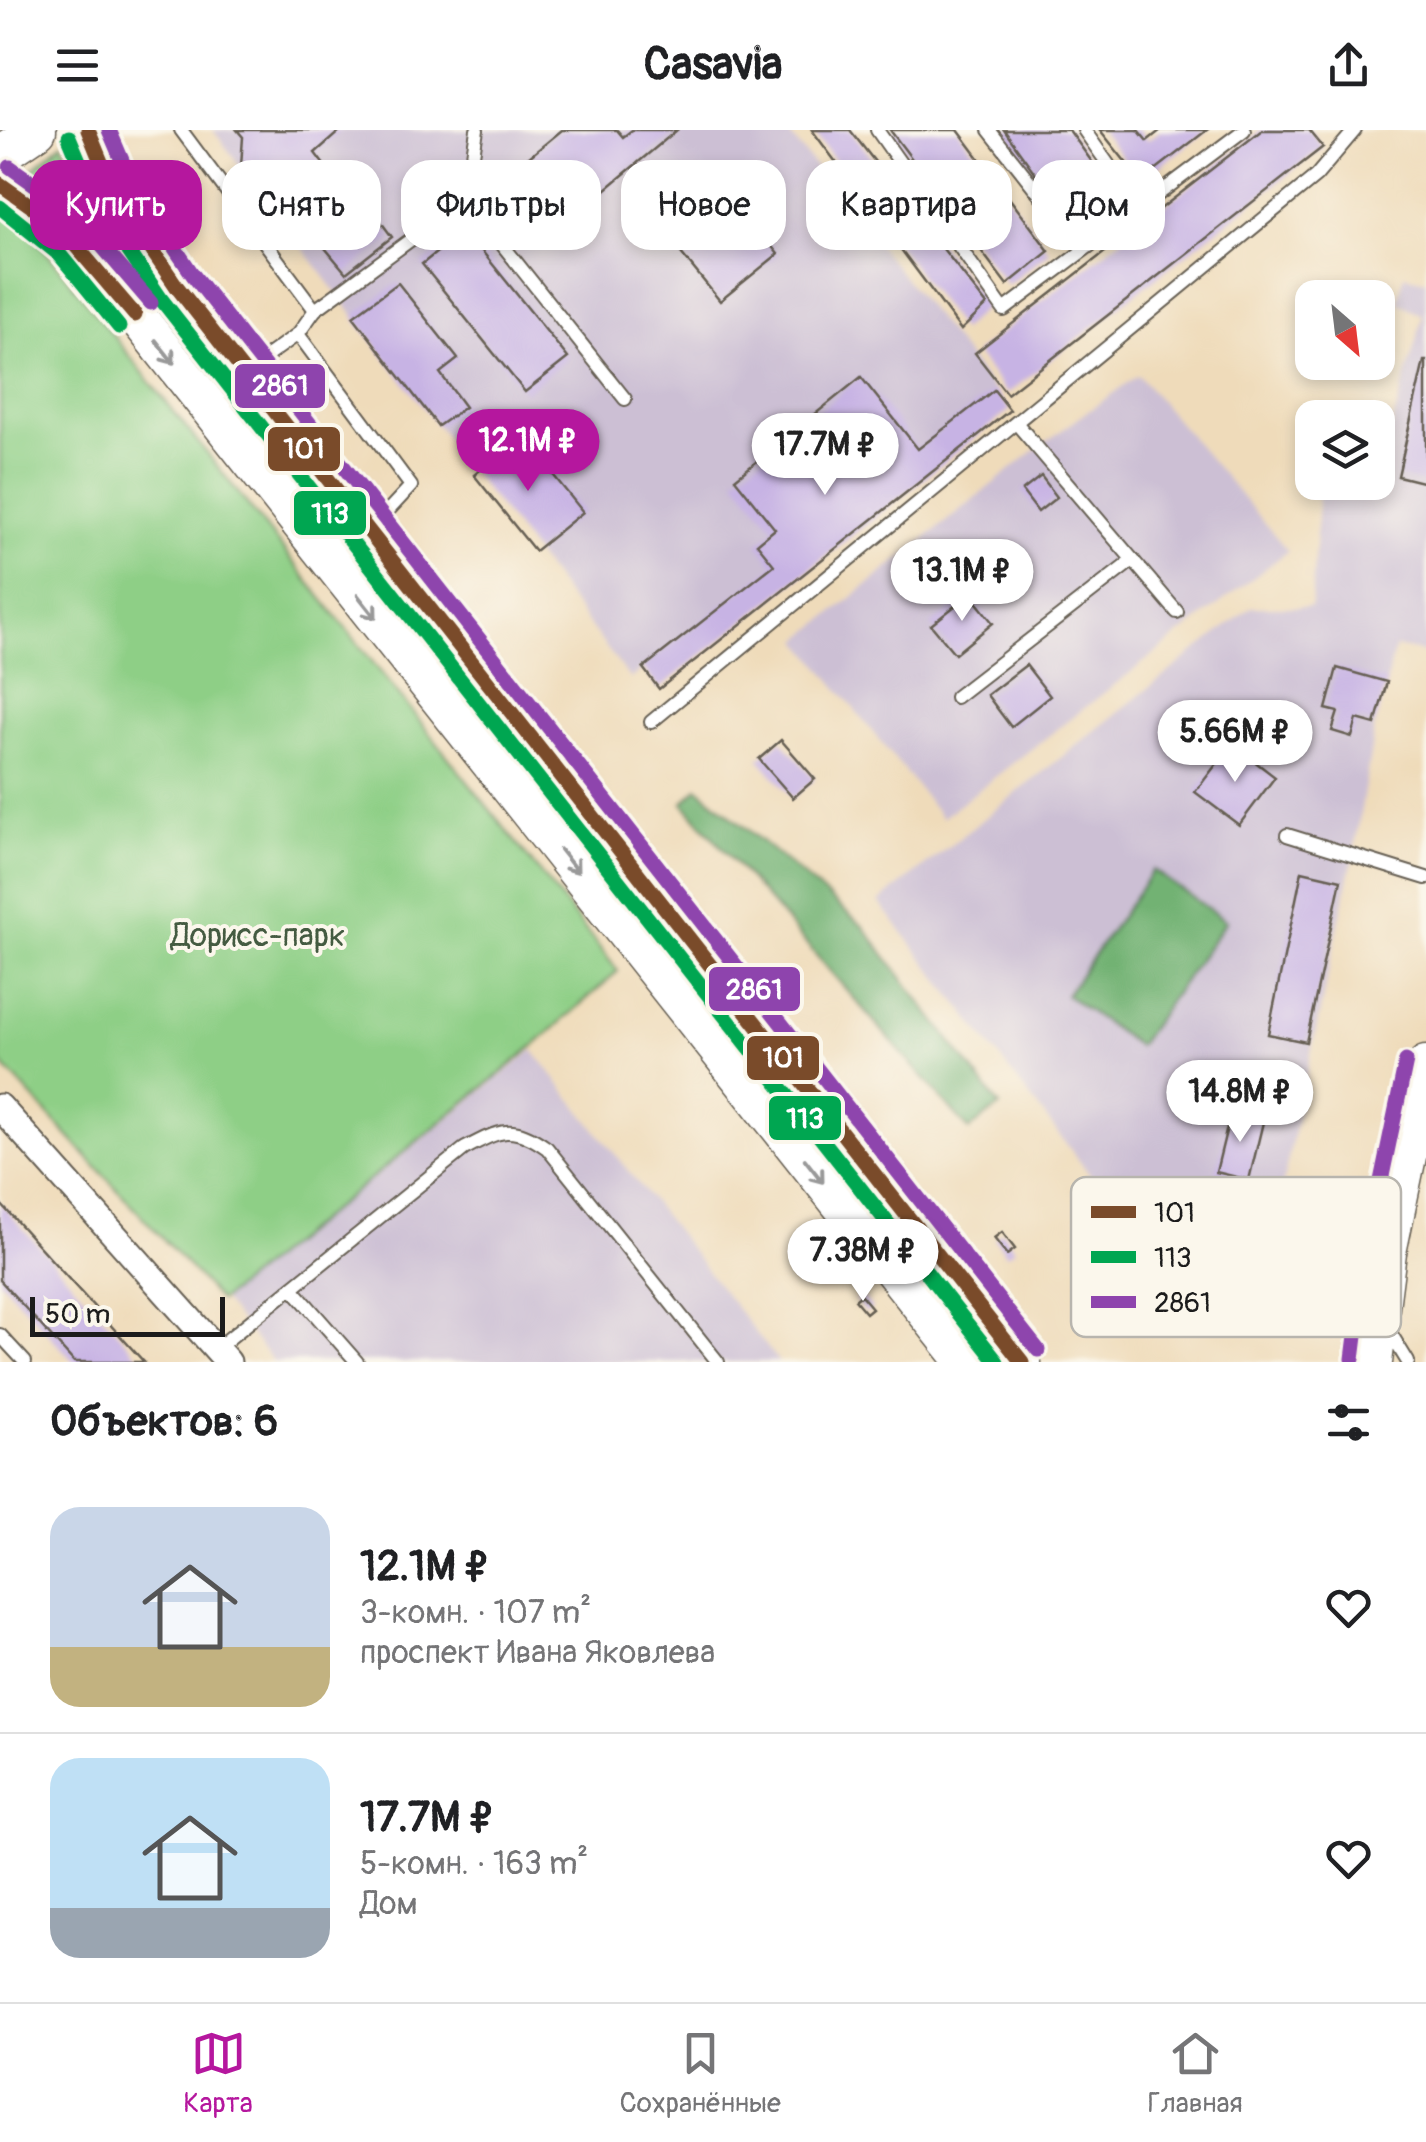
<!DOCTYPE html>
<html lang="ru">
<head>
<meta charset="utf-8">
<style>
	:root { --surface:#fff; --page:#f2f2f2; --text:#202124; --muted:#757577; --line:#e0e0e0; --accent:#b5179e }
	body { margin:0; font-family:Pangolin,sans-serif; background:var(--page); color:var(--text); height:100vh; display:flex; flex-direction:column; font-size:38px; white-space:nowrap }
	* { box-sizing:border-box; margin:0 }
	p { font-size:32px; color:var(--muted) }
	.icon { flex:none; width:55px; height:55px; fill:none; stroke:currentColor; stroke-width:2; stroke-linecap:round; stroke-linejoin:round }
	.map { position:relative; height:1232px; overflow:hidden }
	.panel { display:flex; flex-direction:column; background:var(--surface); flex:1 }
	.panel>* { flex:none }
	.top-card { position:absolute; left:30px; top:30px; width:1368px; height:90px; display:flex; gap:20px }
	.needle { width:65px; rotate:152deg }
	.buttons { position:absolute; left:1295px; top:150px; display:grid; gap:20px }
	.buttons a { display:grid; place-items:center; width:100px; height:100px; border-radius:20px; background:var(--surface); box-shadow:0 5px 15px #0003; font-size:50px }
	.scale { position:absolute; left:30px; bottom:25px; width:195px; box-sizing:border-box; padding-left:10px; border:5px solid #1c1c1c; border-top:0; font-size:28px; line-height:35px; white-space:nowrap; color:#1c1c1c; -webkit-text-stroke:8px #fbf7ec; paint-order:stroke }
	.price { position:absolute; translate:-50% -85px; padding:0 22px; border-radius:35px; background:#fff; color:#222; font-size:32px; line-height:65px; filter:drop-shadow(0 2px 5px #0008) }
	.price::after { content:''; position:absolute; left:50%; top:60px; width:30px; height:22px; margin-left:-15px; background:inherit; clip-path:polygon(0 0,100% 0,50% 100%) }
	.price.on { background:var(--accent); color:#fff }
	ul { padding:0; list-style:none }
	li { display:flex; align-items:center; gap:30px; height:250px; padding:0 50px }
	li+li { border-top:2px solid var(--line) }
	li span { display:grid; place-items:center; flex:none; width:280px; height:200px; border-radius:30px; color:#555 }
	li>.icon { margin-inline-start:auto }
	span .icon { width:120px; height:120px; fill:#fffc; stroke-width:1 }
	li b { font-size:42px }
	h2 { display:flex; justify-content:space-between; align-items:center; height:120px; padding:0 50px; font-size:42px }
	.chip { padding:0 35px; border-radius:30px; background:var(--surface); box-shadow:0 5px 15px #0003; font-size:35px; line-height:90px }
	.chip.on { background:var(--accent); color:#fff }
	header { display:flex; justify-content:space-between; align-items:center; height:130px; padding:0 50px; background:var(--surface); font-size:45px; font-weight:700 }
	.tabs { display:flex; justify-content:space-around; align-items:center; height:140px; border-top:2px solid var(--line); background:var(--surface); font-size:28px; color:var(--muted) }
	.tabs a { display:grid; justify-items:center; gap:5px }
	.tabs .on { color:var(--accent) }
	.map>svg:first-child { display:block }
</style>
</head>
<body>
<header><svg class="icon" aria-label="menu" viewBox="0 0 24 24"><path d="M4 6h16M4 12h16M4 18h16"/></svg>Casavia<svg class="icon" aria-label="share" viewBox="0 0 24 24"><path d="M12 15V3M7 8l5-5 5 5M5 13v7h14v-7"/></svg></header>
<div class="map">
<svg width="1426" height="1232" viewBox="0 0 1426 1232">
	<rect width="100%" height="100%" fill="#fbf7ec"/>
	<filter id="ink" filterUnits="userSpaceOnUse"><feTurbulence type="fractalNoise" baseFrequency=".01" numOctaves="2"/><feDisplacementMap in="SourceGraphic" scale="20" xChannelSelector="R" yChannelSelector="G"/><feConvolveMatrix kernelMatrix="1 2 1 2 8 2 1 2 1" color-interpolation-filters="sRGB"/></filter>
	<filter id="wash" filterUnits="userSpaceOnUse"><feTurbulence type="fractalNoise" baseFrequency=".0048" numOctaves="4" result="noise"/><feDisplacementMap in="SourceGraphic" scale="40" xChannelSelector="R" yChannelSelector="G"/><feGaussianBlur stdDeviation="2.25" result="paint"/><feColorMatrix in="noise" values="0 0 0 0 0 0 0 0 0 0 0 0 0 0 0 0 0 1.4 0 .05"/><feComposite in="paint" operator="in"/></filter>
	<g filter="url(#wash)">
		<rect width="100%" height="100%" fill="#efdbba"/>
		<g fill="#ccbfd4">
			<polygon points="213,0 786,0 994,260 630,549"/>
			<polygon points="1404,145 1426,150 1426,523 1395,517 1375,594 1353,728 1258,1169 1194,1179 879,772 1251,477 1311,477 1319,358 1329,353 1378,352 1378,325 1385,321 1423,185 1398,172"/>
			<polygon points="1138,245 1288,421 942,688 799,510 1036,319"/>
			<polygon points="533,920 779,1232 274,1232 222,1170"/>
		</g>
		<g fill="#8ecf86" stroke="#557651" stroke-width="2.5">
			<polygon points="62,13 103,92 1004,1232 992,1232 97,99 31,41"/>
			<polygon points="0,71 28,98 618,841 533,917 220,1171 0,932"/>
		</g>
		<g fill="#72b273" stroke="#476748" stroke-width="2.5">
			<polygon points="698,658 863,796 1000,976 969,1000 683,673"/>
			<polygon points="1153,740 1226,791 1138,916 1066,865"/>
		</g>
		<g id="blocks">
			<g fill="#c7b3e4">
				<polygon points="237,0 341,0 315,23 372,98 381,92 392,107 346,143 279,63 268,71 241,36 243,7"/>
				<polygon points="562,0 617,0 623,7 632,0 677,0 587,75 556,39 506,80 489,60"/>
				<polygon points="812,0 850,0 987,175 961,200"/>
				<polygon points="890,0 958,0 1049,121 1007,155"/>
				<polygon points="1004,0 1069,0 1118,68 1075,99"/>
				<polygon points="1100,0 1138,0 1147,11 1161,0 1207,0 1141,51"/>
				<polygon points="1262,0 1309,0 1323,17 1007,264 975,223"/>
				<polygon points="717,49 778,124 720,171 659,96"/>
				<polygon points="465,100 568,228 525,262 422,134"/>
				<polygon points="398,153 458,229 440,243 465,277 438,296 353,186"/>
				<polygon points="1424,231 1426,231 1426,353 1398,346"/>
				<polygon points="861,247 918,319 994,260 1010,280 659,559 643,538 774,435 757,414 775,399 735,349"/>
				<polygon points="522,306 583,382 535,421 474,345"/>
				<polygon points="1041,346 1057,367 1038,382 1022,361"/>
				<polygon points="970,464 993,493 955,524 931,495"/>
				<polygon points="1026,535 1050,566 1011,597 987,565"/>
				<polygon points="1337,538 1387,552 1375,594 1357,589 1352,607 1332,601 1338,582 1326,579"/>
				<polygon points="781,610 815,649 793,668 759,629"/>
				<polygon points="1232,614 1275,647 1239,695 1195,662"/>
				<polygon points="1302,741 1341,750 1306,912 1268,904"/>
				<polygon points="1231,981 1264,988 1249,1050 1216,1042"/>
				<polygon points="0,1073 144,1232 74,1232 0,1150"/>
				<polygon points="1002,1102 1015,1119 1007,1125 994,1108"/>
				<polygon points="861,1165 872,1178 866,1183 855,1170"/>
			</g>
		</g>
	</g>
	<g filter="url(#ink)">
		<use href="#blocks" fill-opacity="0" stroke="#665f53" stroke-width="2.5"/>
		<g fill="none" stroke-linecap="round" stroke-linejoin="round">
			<g stroke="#665f53" stroke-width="16">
				<g id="service">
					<polyline points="181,0 315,180 298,204 246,241"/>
					<polyline points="877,0 1004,180 1244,0"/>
					<polyline points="989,0 1083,119"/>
					<polyline points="1084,0 1139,78"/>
					<polyline points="466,69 625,269"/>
					<polyline points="315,180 466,69 477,0"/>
					<polyline points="298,204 411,356 372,398"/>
					<polyline points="1018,295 1177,482"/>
					<polyline points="956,567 1133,430"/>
					<polyline points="651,592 1316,46 1355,0"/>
					<polyline points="1287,705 1426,748"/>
					<polyline points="292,1158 357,1232"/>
					<polyline points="1386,1196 1408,1232"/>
					<polyline points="0,1205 25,1232"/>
					<path d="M216,1219l248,-200c36,-19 48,-26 83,-1l171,214"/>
				</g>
			</g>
			<g stroke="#665f53" stroke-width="29">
				<polyline id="minor" points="0,977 228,1232"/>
			</g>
			<g stroke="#665f53" stroke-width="41">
				<g id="primary">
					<path d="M88,0c26,91 100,168 156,243l778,989"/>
					<polyline points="0,25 37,0"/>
					<polyline points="0,54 42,79 83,119 966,1232"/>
					<polyline points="1373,1232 1387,1122 1426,935"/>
				</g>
			</g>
			<use href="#service" stroke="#fff" stroke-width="12"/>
			<use href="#minor" stroke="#fff" stroke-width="25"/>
			<use href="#primary" stroke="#fff" stroke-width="38"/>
			<g stroke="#fbf7ec" stroke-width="22">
				<g id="bus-1">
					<polyline points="88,0 115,66 177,157 1022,1232"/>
					<polyline points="0,54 58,95 135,185"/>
				</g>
			</g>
			<g stroke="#fbf7ec" stroke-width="22">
				<g id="bus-2">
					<polyline points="69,7 98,76 161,169 997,1232"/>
					<polyline points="0,77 60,125 119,197"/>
				</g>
			</g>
			<g stroke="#fbf7ec" stroke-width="22">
				<g id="bus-3">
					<polyline points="109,0 133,56 193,145 1038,1220"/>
					<polyline points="10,37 72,81 151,173"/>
					<polyline points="1353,1229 1367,1118 1406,931"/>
				</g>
			</g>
			<use href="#bus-1" stroke="#7a4b2a" stroke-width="15"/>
			<use href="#bus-2" stroke="#00a651" stroke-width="15"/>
			<use href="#bus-3" stroke="#8e44ad" stroke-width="15"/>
		</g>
		<defs><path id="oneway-shaft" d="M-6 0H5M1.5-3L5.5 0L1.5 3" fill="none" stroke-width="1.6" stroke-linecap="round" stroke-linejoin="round" transform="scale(2.5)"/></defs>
		<g stroke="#999">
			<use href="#oneway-shaft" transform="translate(165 222) rotate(52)"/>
			<use href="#oneway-shaft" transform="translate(367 477) rotate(52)"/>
			<use href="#oneway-shaft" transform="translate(569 731) rotate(52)"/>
			<use href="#oneway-shaft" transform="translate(814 1041) rotate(52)"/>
		</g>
	</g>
	<g text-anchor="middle" stroke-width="8" stroke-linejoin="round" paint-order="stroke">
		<g font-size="32" fill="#445b41" stroke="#fbf7ec">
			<text x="258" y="816">Дорисс-парк</text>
		</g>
	</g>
	<rect x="1071" y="1047" width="330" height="160" rx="15" fill="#fbf7ec" stroke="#b8b5ae" stroke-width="2.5"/>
	<rect x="1091" y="1076" width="45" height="12" fill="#7a4b2a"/>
	<rect x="1091" y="1121" width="45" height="12" fill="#00a651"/>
	<rect x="1091" y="1166" width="45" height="12" fill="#8e44ad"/>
	<g font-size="28" fill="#1c1c1c">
		<text x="1154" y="1092">101</text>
		<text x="1154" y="1137">113</text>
		<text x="1154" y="1182">2861</text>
	</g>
	<g stroke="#fbf7ec" stroke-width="4">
		<rect x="233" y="232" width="94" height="48" rx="10" fill="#8e44ad"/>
		<rect x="266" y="295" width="76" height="48" rx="10" fill="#7a4b2a"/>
		<rect x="292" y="359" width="76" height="48" rx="10" fill="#00a651"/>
		<rect x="707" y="835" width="95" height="48" rx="10" fill="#8e44ad"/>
		<rect x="745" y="904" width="76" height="48" rx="10" fill="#7a4b2a"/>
		<rect x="767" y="964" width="76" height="48" rx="10" fill="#00a651"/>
	</g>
	<g font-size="28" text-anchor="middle" font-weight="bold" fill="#fff">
		<text x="280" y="265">2861</text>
		<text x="304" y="328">101</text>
		<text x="330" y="393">113</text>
		<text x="754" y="869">2861</text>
		<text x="783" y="937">101</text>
		<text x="805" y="998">113</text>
	</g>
</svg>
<div class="buttons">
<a><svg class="needle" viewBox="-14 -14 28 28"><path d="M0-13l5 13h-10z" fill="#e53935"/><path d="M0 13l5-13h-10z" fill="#757577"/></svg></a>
<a><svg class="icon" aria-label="layers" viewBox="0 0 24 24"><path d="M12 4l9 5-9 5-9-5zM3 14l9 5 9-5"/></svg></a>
</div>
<div class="scale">50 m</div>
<b class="price on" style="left:528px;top:364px">12.1M ₽</b>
<b class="price" style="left:825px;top:368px">17.7M ₽</b>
<b class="price" style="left:962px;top:494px">13.1M ₽</b>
<b class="price" style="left:1235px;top:655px">5.66M ₽</b>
<b class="price" style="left:1240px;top:1015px">14.8M ₽</b>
<b class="price" style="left:863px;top:1174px">7.38M ₽</b>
<div class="top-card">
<a class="chip on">Купить</a>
<a class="chip">Снять</a>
<a class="chip">Фильтры</a>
<a class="chip">Новое</a>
<a class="chip">Квартира</a>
<a class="chip">Дом</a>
</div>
</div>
<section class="panel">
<h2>Объектов: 6<svg class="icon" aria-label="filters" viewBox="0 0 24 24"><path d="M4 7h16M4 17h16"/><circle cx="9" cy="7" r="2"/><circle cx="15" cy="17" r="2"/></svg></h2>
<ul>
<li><span style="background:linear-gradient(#c9d6e8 70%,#c2b280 0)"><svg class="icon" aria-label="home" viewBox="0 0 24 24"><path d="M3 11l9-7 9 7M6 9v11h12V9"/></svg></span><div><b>12.1M ₽</b><p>3-комн. · 107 m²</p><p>проспект Ивана Яковлева</p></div><svg class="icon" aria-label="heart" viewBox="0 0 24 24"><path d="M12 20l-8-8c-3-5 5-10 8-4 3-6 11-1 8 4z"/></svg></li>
<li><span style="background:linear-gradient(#bfe0f5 75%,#9aa5b1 0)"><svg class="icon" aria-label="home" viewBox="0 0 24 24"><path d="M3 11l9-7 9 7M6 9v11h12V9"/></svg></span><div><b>17.7M ₽</b><p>5-комн. · 163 m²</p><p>Дом</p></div><svg class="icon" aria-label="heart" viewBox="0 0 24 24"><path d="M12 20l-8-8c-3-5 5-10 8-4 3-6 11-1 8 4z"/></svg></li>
</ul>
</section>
<nav class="tabs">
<a class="on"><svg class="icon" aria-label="map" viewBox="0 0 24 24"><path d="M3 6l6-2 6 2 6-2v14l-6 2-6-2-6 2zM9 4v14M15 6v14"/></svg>Карта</a>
<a><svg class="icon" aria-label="saved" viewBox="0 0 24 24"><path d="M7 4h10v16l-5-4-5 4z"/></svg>Сохранённые</a>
<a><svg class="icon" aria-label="home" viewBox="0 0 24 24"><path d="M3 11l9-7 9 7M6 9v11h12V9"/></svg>Главная</a>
</nav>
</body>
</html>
